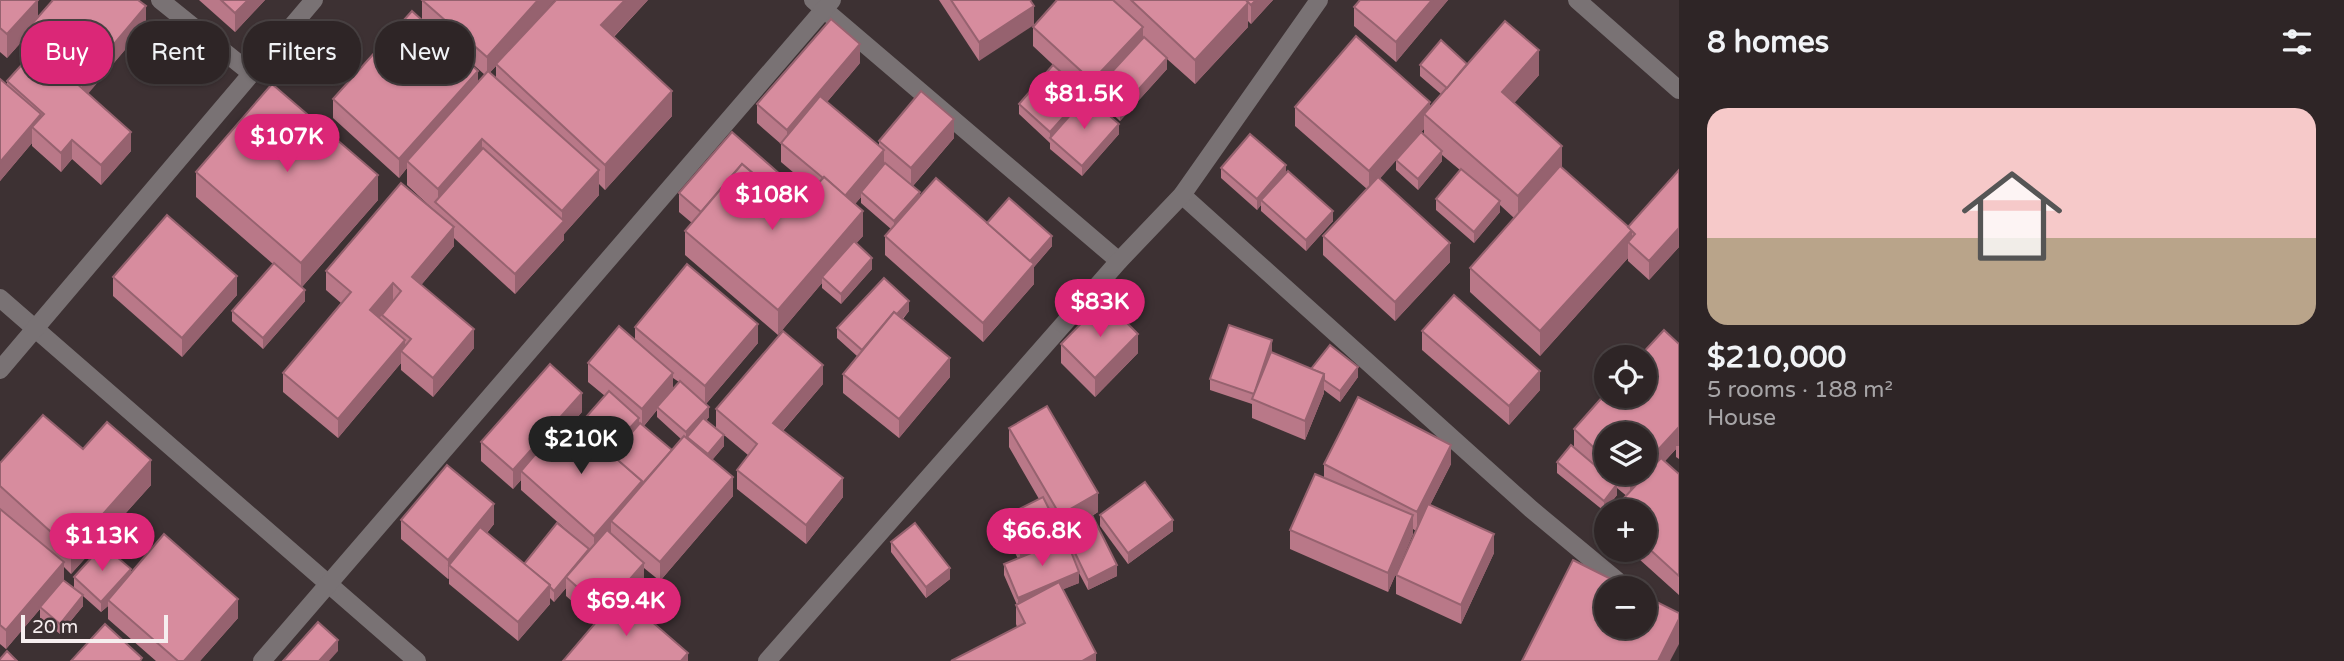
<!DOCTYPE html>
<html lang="en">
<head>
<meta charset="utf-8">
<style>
	:root { --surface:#2e2526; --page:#3a3132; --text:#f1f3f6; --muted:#a7a5a7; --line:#494243; --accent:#db2777 }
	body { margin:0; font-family:"Varela Round",sans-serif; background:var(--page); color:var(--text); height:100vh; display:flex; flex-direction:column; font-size:26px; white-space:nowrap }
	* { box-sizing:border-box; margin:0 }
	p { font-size:23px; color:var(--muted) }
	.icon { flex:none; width:38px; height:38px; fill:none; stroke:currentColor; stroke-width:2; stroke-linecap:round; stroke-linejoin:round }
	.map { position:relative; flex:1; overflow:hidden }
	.panel { display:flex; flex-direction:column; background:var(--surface); width:665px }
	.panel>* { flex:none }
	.banner { position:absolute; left:21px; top:21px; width:665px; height:63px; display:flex; gap:14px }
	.fabs { position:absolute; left:1594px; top:345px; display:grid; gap:14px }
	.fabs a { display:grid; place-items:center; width:63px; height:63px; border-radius:50%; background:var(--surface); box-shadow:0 2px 5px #0004,0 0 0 2px var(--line); font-size:35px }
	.scale { position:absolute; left:21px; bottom:18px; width:147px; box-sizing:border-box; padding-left:7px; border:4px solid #f6eeef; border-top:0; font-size:19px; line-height:24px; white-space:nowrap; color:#f6eeef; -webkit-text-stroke:5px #3d3133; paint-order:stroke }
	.price { position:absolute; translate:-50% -60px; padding:0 16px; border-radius:24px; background:var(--accent); color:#fff; font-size:23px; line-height:46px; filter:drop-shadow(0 2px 4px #0008) }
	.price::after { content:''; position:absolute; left:50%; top:42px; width:21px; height:16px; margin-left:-10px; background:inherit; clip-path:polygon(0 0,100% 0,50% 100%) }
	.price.on { background:#222; color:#fff }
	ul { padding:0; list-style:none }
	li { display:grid; align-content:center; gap:14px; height:371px; padding:0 28px }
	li+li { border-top:2px solid var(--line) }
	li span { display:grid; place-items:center; height:217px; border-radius:21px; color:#555 }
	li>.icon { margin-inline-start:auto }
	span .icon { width:126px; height:126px; fill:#fffc; stroke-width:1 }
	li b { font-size:30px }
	h2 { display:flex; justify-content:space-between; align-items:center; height:84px; padding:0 28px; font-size:30px }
	.tag { padding:0 24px; border-radius:28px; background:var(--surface); box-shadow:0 2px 5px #0004,0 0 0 2px var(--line); font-size:24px; line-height:63px }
	.tag.on { background:var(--accent); color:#fff }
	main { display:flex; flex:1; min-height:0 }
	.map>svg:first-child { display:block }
</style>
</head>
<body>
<main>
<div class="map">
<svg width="1679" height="661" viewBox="0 0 1679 661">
	<rect width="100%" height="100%" fill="#3d3133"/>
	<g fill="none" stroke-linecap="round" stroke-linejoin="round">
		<g stroke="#797274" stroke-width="18">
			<polyline points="160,0 252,74"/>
			<polyline points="813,0 1119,261"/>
			<polyline points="1577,0 1679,90"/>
			<polyline points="1182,195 1531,509 1626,588"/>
			<polyline points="0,298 417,661"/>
			<polyline points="0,370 314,0"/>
			<polyline points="262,661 832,0"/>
			<polyline points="767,661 1119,261 1182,195 1319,0"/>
		</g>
	</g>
	<g fill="#b97888" fill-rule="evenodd">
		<polygon points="0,0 38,17 146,25 88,93 131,151 101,185 72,159 61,172 32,146 32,143 0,181 0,79 7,85 7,81 30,56 24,52 24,39 7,58 0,52"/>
		<polygon points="199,0 265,0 235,32"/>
		<path d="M422,0l105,31 121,-31 -34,37 58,79 -67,74 -6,-6v11l-35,39v6l-49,54 -61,-56v8l-33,39 53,63 -41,49 -32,-27v-7l-63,75 -55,-46v-19l58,-70 -15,-13v-19l109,-60 -28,-26v-17l-8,10 -66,-60v-19l145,-17 7,-7 -63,-56zM496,66v12l-6,-6z"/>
		<polygon points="939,0 1030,0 979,61"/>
		<polygon points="1057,0 1273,0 1251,24 1248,21 1248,27 1195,84 1167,59 1167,69 1120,121 1096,99 1096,96 1092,100 1119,134 1082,176 1050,149 1050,143 1019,114 1019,104 1065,76 1033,46 1033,27"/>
		<polygon points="1360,0 1448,0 1396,62 1354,26 1354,7"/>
		<polygon points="860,63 827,102 879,146 879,141 954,138 913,186 920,196 987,223 1052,246 1034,267 1034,284 983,342 885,255 885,236 891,229 861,203 861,197 855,204 863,236 856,243 872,269 841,304 822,288 822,283 778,335 685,255 685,231 692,223 679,212 679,193 789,201 788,203 795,209 813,189 781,162 781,144 757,123 757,104"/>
		<path d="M1467,64l72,11 -25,28 48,65 66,59 51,-57v77l-30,33 -21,-19v-3l-88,98 -70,-64v-24l44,-50 -14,-13v7l-26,31 -38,-33v-11l24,-29 -18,-15v6l-24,29 -22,-20v-10l-16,18 70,84 -55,59 -72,-66v-19l44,-47 -72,-63v-19l135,-1 11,-12 -21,-18v-11zM1424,129v5l-7,2z"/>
		<polygon points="1221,168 1286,172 1333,221 1306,251 1261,211 1261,205 1257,210 1221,178"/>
		<polygon points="196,172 378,200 302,287 305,301 263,349 232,321 232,311 273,264 196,197"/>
		<polygon points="113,277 237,295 182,357 113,296"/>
		<polygon points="909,311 903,319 950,377 899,438 843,393 843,374 857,356 837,338 837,328"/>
		<path d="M635,327l123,16 -52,61 3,13 -3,4 10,7v-19l107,-25 -40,47 60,66 -37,47 -69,-55v-19l11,-15 -24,-20v11l-12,14 21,36 -73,85 -16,-13v14l-16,18 60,61 -92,-39 -30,-26v-8l-12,14 -4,-4v6l-32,37 -69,-57v-6l-1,1 -47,-40v-19l93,4 -7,9 37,31 46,-31 -49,-43v-10l-8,9 -32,-28v-19l101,-30 -8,9 38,34 4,-3 -29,-26v-10l18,-20 -17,-14v-19l47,-23zM673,378l6,4 -6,7zM657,410v7l24,22 -9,11 -28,-24z"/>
		<polygon points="1422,331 1540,390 1509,425 1422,350"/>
		<polygon points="1061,344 1138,353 1095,397 1061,363"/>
		<path d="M1679,344v115l-3,-2v-8l-11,12 14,13v121l-50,-45h16v-39l-28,-23v7l-13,16 -47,-38v-11l17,-14v-19zM1606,434l39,38h-39z"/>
		<polygon points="1272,350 1271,353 1311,369 1358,377 1340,402 1324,390 1324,393 1305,440 1252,418 1252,404 1210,390 1210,379"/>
		<path d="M1009,428l89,84 -6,4 25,60 -29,14 -9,-17v10l-16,6 33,72 -79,-34 -1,-3v-19h1l-13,-30v-11l14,-5 -15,-31v-11l36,-18 -30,-52zM1063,532v8l-3,1v-7z"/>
		<polygon points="83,449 151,485 71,574 64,567 64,580 74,588 74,577 131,573 238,618 200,661 156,661 108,619 108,606 101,612 83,596 83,606 60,634 40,618 40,609 6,649 0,644 0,463"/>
		<polygon points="1324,464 1451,464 1430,505 1494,553 1461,624 1396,594 1396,575 1416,531 1413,529 1413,534 1388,592 1290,549 1290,530 1324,478"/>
		<polygon points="1100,515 1173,531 1128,564 1100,526"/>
		<polygon points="891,542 950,579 926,598 891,552"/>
	</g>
	<g fill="#96626f">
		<polygon points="38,0 38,25 24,33 24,39 7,58 7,34"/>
		<polygon points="248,0 265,0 235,32 235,13"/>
		<polygon points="538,0 555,0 487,76 487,57"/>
		<polygon points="625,0 648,0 601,50 601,25"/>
		<polygon points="1256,0 1273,0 1251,24 1251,5"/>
		<polygon points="1432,0 1448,0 1396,62 1396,42"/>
		<polygon points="1248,3 1248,27 1195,84 1195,60"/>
		<polygon points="146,6 146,25 82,101 82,82"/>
		<polygon points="1034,6 1034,25 979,61 979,42"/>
		<polygon points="1143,27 1143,46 1096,89 1096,96 1092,101 1092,81"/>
		<polygon points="860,44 860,63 787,149 787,130"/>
		<polygon points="1539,50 1539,75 1502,117 1502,92"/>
		<polygon points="1167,58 1167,69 1120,121 1120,110"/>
		<polygon points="478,71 478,90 407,161 407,168 399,178 399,159"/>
		<polygon points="672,91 672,116 605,190 605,165"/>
		<polygon points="1085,93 1085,104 1050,138 1050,143 1050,132"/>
		<polygon points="1430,102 1430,120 1424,114 1424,129 1369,191 1369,171"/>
		<polygon points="41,114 41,133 32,127 32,143 0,181 0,162"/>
		<polygon points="954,119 954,138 911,188 911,168"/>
		<polygon points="1119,124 1119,134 1082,176 1082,166"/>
		<polygon points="131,132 131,151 101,185 101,165"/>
		<polygon points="482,139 482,164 438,205 438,189"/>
		<polygon points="72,140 72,159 61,172 61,153"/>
		<polygon points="1562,146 1562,170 1518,221 1518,196"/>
		<polygon points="884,150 884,169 861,192 861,197 845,216 845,196"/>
		<polygon points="1442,151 1442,161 1418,190 1418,179"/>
		<polygon points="1286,165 1286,176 1261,200 1261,205 1257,210 1257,199"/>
		<polygon points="599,170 599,195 564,234 564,240 515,294 515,274 562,222 562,211"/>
		<polygon points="378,175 378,200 301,288 301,263"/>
		<polygon points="789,182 789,201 777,216 777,197"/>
		<polygon points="920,192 920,203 894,232 894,221"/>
		<polygon points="1500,201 1500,212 1474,243 1474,232"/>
		<polygon points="863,211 863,236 825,279 822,277 822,283 778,335 778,310"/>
		<polygon points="1333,211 1333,221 1306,251 1306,240"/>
		<polygon points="454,227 454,246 412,296 412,277"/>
		<polygon points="1679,228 1679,247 1649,280 1649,261"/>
		<polygon points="1632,230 1632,245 1628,242 1628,258 1540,356 1540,331"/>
		<polygon points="1052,236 1052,246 1034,267 1034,284 983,342 983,323 1028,262"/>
		<polygon points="1450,243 1450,262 1395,321 1395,302"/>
		<polygon points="872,258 872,269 841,304 841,294"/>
		<polygon points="237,276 237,295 182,357 182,338"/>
		<polygon points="393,283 393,302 370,329 370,310"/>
		<polygon points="305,290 305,301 263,349 263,338"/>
		<polygon points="909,301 909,311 863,362 863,351"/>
		<polygon points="758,324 758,343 705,405 705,386"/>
		<polygon points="474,329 474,348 433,397 433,378"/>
		<polygon points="1138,334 1138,353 1095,397 1095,378"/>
		<polygon points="405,340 405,354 401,351 401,363 338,438 338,419"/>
		<polygon points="1272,340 1272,350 1255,400 1254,394"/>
		<polygon points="950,358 950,377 899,438 899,419"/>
		<polygon points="823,365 823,384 773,442 773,423"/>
		<polygon points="1358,367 1358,377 1340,402 1340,391"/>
		<polygon points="1540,371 1540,390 1509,425 1509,406"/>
		<polygon points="673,373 673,392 657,407 657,410 642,428 642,409"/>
		<polygon points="1324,374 1324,393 1305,440 1305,421"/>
		<polygon points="582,393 582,412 526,475 521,471 521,480 513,489 513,470"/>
		<polygon points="709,407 709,417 686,443 686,432"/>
		<polygon points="639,418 639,428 617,453 617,442"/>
		<polygon points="1679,427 1679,446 1676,446 1676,449 1630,499 1630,480 1637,472 1645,472 1645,464"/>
		<polygon points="724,435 724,446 708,465 708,454"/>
		<polygon points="1451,445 1451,464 1417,531 1417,512"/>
		<polygon points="151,460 151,485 71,574 71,550"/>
		<polygon points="733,477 733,496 660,581 660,562"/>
		<polygon points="843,478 843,497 806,544 806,525"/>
		<polygon points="642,481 642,500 611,521 611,536 594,555 594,536"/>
		<polygon points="1617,484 1617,495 1604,511 1604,501"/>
		<polygon points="1098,493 1098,512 1064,531 1063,528 1063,532 1060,534 1060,542 1020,563 1020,552 1060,532 1060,515"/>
		<polygon points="494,504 494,524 455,570 449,565 449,578 448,579 448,560"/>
		<polygon points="1413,515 1413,534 1388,592 1388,573"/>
		<polygon points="1173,520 1173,531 1128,564 1128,553"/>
		<polygon points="1494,534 1494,553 1461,624 1461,605"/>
		<polygon points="64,562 64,581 40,607 40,609 6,649 6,630"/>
		<polygon points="644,563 644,582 603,629 603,610"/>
		<polygon points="1117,565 1117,576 1088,590 1088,580"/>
		<polygon points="950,568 950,579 926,598 926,587"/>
		<polygon points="131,569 131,580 108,600 108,606 101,612 101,602"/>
		<polygon points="1079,572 1079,583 1018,608 1018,598"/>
		<polygon points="566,577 566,588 554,602 554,591"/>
		<polygon points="550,585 550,604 518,641 518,622"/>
		<polygon points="83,595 83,606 60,634 60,624"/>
		<polygon points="238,599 238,618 200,661 184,661"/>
		<polygon points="1679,619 1679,644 1670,661 1658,661"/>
		<polygon points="338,640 338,651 329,661 319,661"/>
		<polygon points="688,653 688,661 681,661"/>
		<polygon points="1096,653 1096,661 1082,661"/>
	</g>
	<g fill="#d78c9e" stroke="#96626f" stroke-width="2">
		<polygon points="0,0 38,0 7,34 0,28"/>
		<polygon points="53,0 138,0 146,6 82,82 24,33"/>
		<polygon points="221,0 248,0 235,13"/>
		<polygon points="422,0 538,0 487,57"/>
		<polygon points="556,0 625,0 601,25 672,91 605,165 496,64"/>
		<polygon points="951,0 1030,0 1034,6 979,42"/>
		<polygon points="1057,0 1113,0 1143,27 1092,81 1033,27"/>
		<polygon points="1131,0 1246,0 1248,3 1195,60"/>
		<polygon points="1246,0 1256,0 1251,5"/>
		<polygon points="1360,0 1432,0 1396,42 1354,7"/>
		<polygon points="412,11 478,71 399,159 333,99"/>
		<polygon points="831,19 860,44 787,130 757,104"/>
		<polygon points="1505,21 1539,50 1502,92 1562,146 1518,196 1424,114"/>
		<polygon points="1356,36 1430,102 1369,171 1295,107"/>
		<polygon points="1144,37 1167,58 1120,110 1096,89"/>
		<polygon points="1441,40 1467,64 1447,88 1420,65"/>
		<polygon points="37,48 131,132 101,165 72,140 61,153 32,127 44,114 7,81"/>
		<polygon points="1053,65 1085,93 1050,132 1019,104"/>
		<polygon points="488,71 599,170 562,211 482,139 438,189 407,161"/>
		<polygon points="0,79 41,114 0,162"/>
		<polygon points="272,84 378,175 301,263 196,172"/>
		<polygon points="921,91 954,119 911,168 879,141"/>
		<polygon points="820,96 884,150 845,196 824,177 823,178 781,143"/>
		<polygon points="1087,96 1119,124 1082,166 1050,138"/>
		<polygon points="732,132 789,182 778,195 742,164 701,212 679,193"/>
		<polygon points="1421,132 1442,151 1418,179 1396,160"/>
		<polygon points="1250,134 1286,165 1257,199 1221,168"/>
		<polygon points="483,148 564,221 515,274 435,202"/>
		<polygon points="885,163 920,192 894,221 861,192"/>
		<polygon points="742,164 795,209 824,177 863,211 778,310 685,231"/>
		<polygon points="1560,166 1632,230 1540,331 1470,268"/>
		<polygon points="1461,169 1500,201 1474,232 1436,199"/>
		<polygon points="1679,170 1679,228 1649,261 1628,242 1635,234 1628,227"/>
		<polygon points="1288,171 1333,211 1306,240 1261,200"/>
		<polygon points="1378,177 1450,243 1395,302 1323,236"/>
		<polygon points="936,178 1034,264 983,323 885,236"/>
		<polygon points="401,183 454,227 412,277 474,329 433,378 401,351 411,339 382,315 401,291 393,283 370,310 405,340 338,419 283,373 351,292 326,271"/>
		<polygon points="1009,198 1052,236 1030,261 987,223"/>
		<polygon points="167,215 237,276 182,338 113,277"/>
		<polygon points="854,241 872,258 841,294 822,277"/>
		<polygon points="274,263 305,290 263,338 232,311"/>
		<polygon points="687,264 758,324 705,386 635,327"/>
		<polygon points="884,278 909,301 897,314 894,312 862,350 837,328"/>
		<polygon points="1454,295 1540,371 1509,406 1422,331"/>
		<polygon points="1104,300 1138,334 1095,378 1061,344"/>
		<polygon points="894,312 950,358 899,419 843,374"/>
		<polygon points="1229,325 1272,340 1254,394 1210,379"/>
		<polygon points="619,326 673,373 642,409 588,363"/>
		<polygon points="1664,330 1679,344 1679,427 1645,464 1645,434 1606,434 1606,459 1574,429 1606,393 1606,396 1645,396 1645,357 1639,357"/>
		<polygon points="783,331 823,365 773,423 843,478 806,525 737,470 757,444 716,409"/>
		<polygon points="1330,345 1358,367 1340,391 1324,380 1324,374 1311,369"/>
		<polygon points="1271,352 1324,374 1305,421 1252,399"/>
		<polygon points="550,364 582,393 513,470 481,442"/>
		<polygon points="680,381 709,407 686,432 657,407"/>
		<polygon points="609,391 639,418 617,442 587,416"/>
		<polygon points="1358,397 1451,445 1417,512 1324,464"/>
		<polygon points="1047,406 1098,493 1060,515 1009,428"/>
		<polygon points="43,415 83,449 107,422 151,460 71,550 0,486 0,463"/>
		<polygon points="568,416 642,481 594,536 521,471"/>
		<polygon points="703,418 724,435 708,454 687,437"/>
		<polygon points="640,423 672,450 642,484 642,481 612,455"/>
		<polygon points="684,436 733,477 660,562 611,521"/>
		<polygon points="1571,445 1617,484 1604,501 1557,462"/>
		<polygon points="1661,458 1679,474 1679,576 1645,545 1645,511 1612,511"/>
		<polygon points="447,465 494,504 448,560 401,520"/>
		<polygon points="1622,472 1637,472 1630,480"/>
		<polygon points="1315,474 1413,515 1388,573 1290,530"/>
		<polygon points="1145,482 1173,520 1128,553 1100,515"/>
		<polygon points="1043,497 1060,531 1020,552 1003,517"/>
		<polygon points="1428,504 1494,534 1461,605 1396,575"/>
		<polygon points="0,509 64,562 6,630 0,625"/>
		<polygon points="1091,513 1117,565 1088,580 1063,528"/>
		<polygon points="557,523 589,549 554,591 550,587 550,585 524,564"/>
		<polygon points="915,523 950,568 926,587 891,542"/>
		<polygon points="480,527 550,585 518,622 449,565"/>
		<polygon points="607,530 644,563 603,610 566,577"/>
		<polygon points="164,534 238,599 184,661 178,661 108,600"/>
		<polygon points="1066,539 1079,572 1018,598 1004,564"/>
		<polygon points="103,545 131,569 101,602 74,577"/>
		<polygon points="1573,560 1629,588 1606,588 1606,626 1645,626 1645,596 1679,613 1679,619 1658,661 1522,661"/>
		<polygon points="63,580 83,595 60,624 40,607"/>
		<polygon points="1059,582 1096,653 1082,661 951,661 1025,623 1016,605"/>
		<polygon points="620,594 688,653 681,661 563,661"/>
		<polygon points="318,622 338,640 319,661 283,661"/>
		<polygon points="105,624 142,658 140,661 71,661"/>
		<polygon points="7,651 17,661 0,661 0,659"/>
	</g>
</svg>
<div class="fabs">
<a><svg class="icon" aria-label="locate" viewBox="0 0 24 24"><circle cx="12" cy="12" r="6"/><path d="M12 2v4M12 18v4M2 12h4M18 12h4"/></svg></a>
<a><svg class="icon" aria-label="layers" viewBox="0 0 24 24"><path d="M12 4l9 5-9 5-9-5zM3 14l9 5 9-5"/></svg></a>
<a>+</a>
<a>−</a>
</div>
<div class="scale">20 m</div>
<b class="price" style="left:1084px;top:131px">$81.5K</b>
<b class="price" style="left:287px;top:174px">$107K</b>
<b class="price" style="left:772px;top:232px">$108K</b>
<b class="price" style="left:1100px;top:339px">$83K</b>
<b class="price on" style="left:581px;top:476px">$210K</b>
<b class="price" style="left:1042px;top:568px">$66.8K</b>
<b class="price" style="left:102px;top:573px">$113K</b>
<b class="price" style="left:626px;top:638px">$69.4K</b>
<div class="banner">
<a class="tag on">Buy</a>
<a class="tag">Rent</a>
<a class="tag">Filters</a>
<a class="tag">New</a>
</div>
</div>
<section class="panel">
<h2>8 homes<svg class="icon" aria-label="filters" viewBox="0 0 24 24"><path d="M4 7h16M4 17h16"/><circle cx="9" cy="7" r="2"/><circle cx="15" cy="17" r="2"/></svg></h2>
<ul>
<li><span style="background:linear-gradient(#f6c9c9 60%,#b9a48a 0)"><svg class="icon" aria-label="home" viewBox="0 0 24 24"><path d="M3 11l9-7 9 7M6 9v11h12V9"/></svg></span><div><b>$210,000</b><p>5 rooms · 188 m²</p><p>House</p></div></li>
</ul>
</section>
</main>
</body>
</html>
